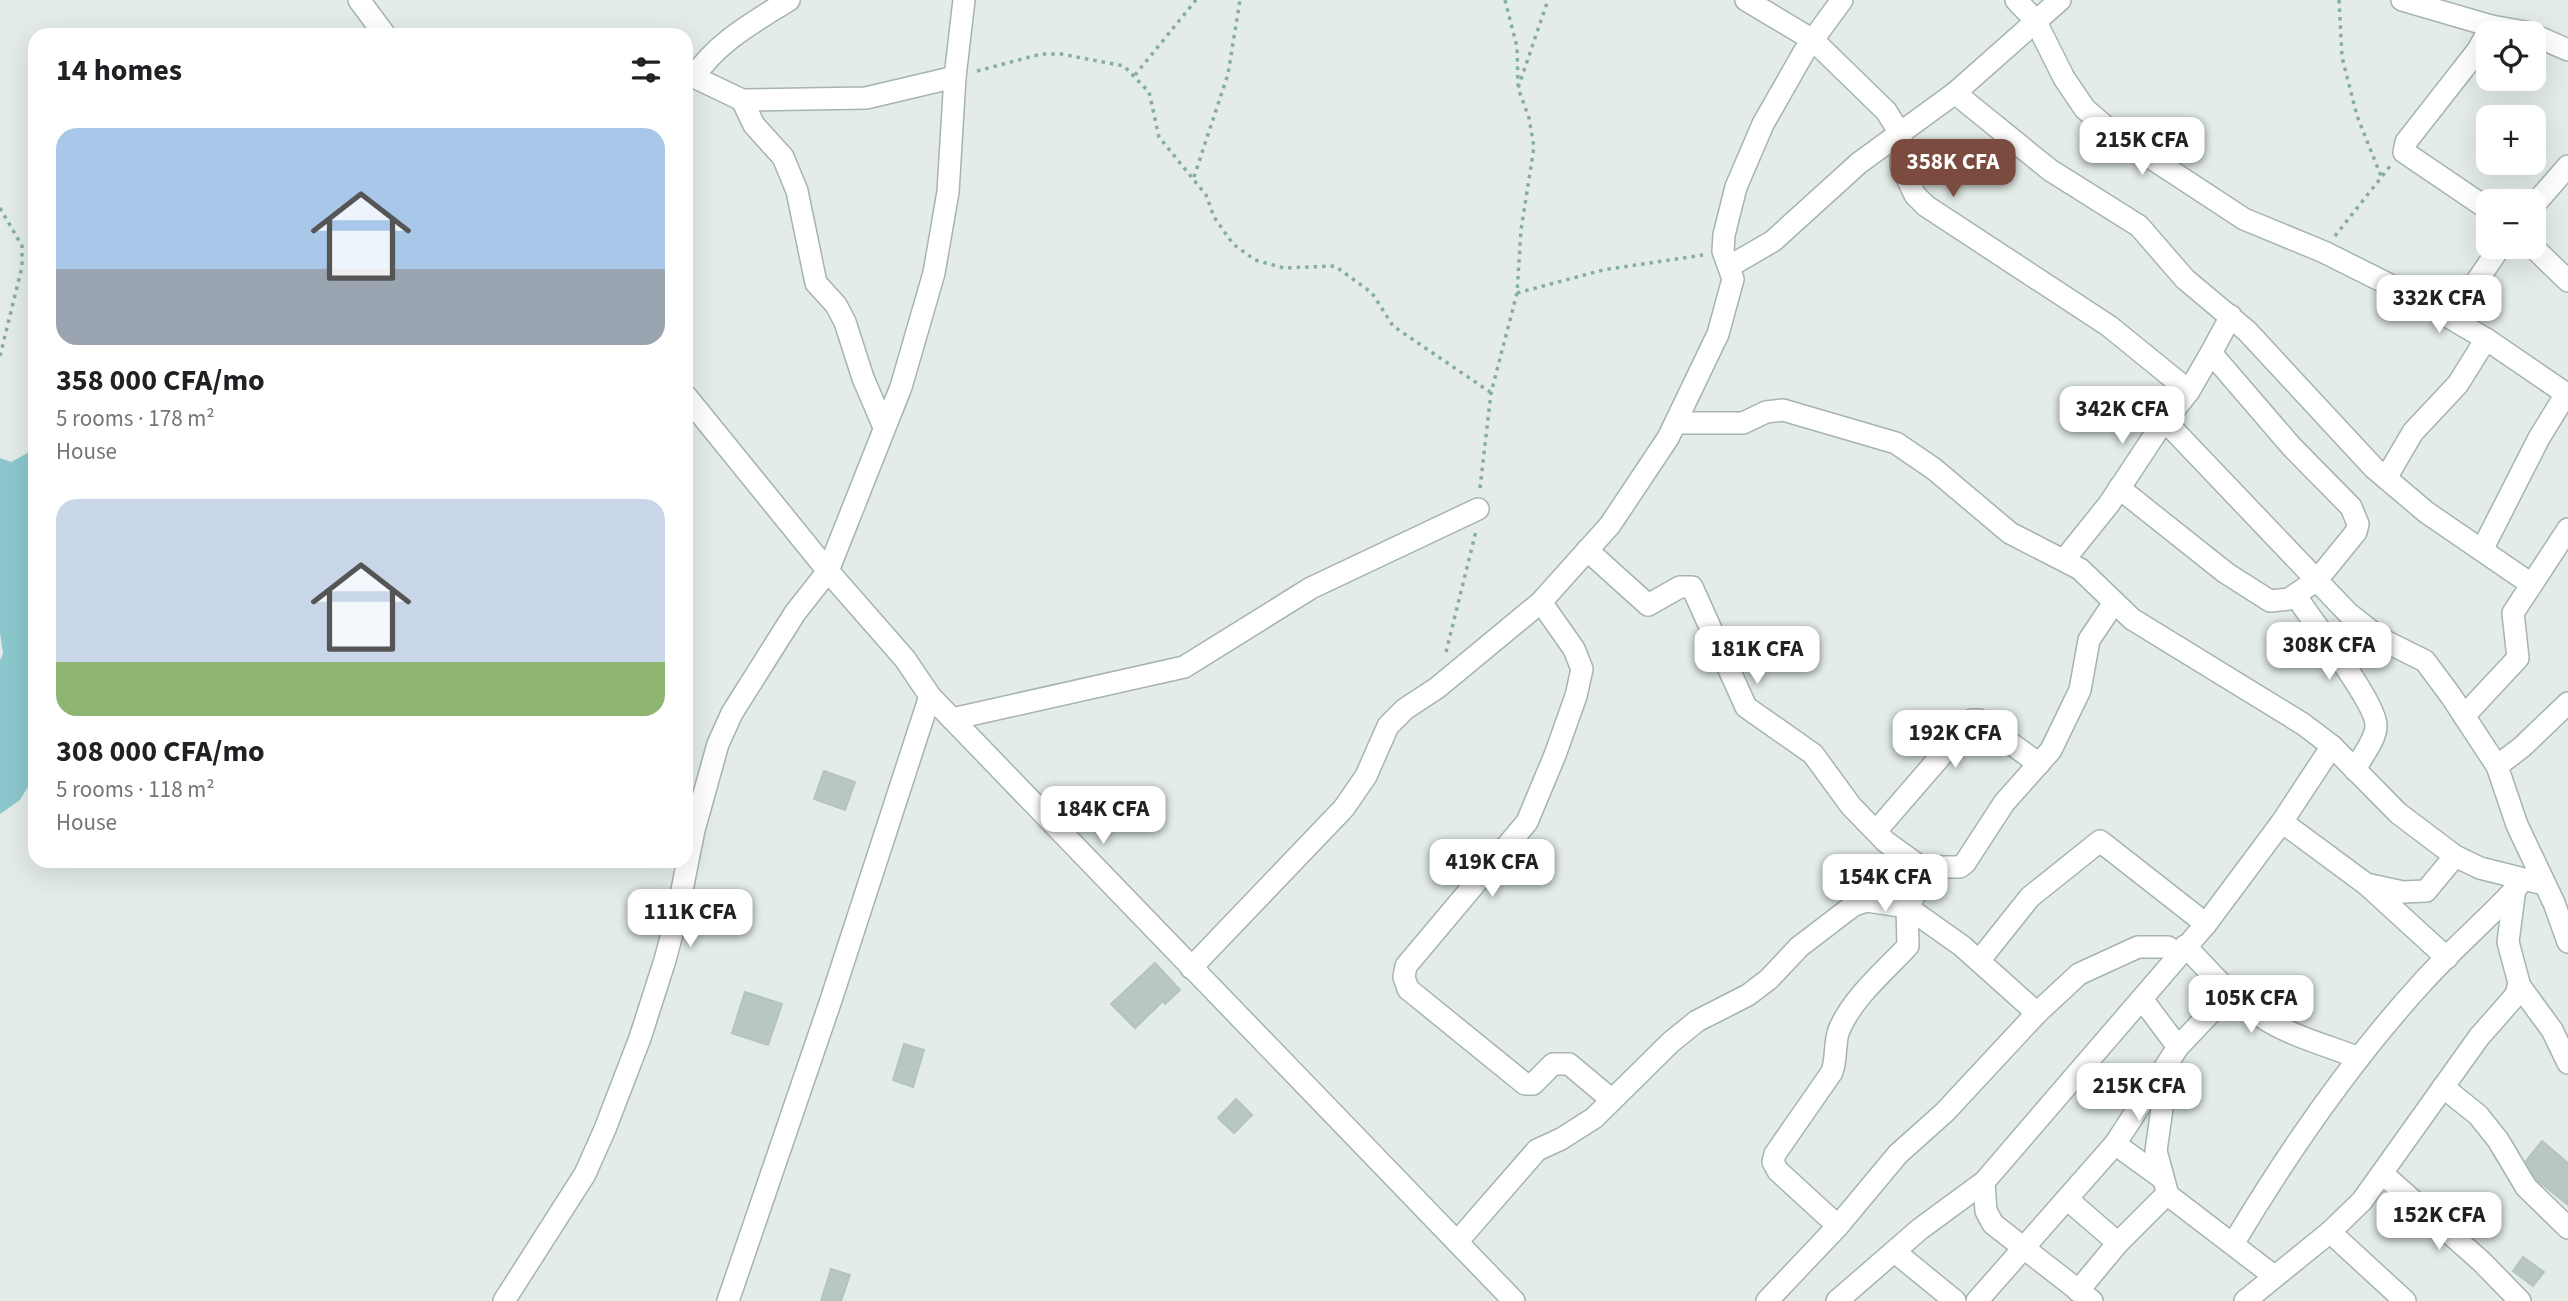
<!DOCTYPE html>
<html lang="en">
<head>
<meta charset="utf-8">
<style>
	:root { --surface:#fff; --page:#f2f2f2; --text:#202124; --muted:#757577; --accent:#7b4b3f }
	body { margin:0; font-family:"Source Sans 3",sans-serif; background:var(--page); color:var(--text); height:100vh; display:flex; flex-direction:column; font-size:26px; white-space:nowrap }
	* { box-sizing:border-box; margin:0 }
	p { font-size:23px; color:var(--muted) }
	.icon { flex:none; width:38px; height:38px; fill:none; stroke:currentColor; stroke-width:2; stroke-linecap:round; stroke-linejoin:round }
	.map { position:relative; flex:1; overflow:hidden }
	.sheet { position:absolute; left:28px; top:28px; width:665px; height:840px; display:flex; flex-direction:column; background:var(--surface); border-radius:21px; box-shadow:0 7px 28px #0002 }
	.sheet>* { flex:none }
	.tools { position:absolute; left:2476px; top:21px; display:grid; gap:14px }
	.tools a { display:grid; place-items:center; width:70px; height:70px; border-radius:14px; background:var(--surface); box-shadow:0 7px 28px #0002; font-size:35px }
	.price { position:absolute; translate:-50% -60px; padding:0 16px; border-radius:14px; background:#fff; color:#222; font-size:23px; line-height:46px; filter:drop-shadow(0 2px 4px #0008) }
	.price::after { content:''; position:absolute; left:50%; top:42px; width:21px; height:16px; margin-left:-10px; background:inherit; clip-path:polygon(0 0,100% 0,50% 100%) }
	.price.on { background:var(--accent); color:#fff }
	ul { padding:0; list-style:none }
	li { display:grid; align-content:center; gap:14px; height:371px; padding:0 28px }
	li span { display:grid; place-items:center; height:217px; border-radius:21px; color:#555 }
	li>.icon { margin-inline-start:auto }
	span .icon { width:126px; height:126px; fill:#fffc; stroke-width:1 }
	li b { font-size:30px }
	h2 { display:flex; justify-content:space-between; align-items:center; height:84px; padding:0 28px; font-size:30px }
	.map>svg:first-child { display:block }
</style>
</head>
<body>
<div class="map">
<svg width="2568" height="1301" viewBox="0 0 2568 1301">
	<rect width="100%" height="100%" fill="#e3ece7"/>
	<polygon fill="#8dc7ce" points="35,449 35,775 20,800 0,814 0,660 3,654 0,633 0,458 11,462"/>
	<g fill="#b8c7c0" stroke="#b5c5be" stroke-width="2">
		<polygon points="824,771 855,782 845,810 814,799"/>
		<polygon points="1155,963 1180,990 1165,1004 1163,1001 1135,1028 1111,1004"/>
		<polygon points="745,992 782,1004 768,1045 732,1033"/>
		<polygon points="904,1044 924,1050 913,1087 893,1080"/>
		<polygon points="1236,1099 1252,1115 1234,1133 1218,1118"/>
		<polygon points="2542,1141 2568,1163 2568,1205 2536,1179 2526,1161"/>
		<polygon points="2523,1257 2544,1272 2533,1286 2513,1271"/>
		<polygon points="831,1269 850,1275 841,1301 821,1301"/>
	</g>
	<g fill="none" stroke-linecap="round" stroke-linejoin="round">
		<g stroke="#a6b4ae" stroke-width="24">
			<g id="minor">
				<polyline points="1746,0 1813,40 1886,111 1901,135 1901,165 1915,195 1926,206 2109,326 2189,391"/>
				<polyline points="2016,0 2035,20 2064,78 2085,109 2113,133 2244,219 2324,252 2416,298 2486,339 2568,395"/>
				<polyline points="2402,0 2491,26 2531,33"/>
				<polyline points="2534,35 2568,50"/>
				<polyline points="694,77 742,100 866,98 955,77"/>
				<path d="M686,79l8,-2c23,-35 60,-55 95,-77"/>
				<polyline points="1955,93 2050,170 2139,226 2185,279 2247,331 2374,468 2426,512 2531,584"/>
				<polyline points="742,100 754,125 783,157 797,191 816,283 836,305 845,322 863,378 884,427"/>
				<polyline points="2534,205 2568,166"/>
				<polyline points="2488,209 2404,152 2406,142 2478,50 2491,26"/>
				<polyline points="2533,247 2568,281"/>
				<polyline points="1730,266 1773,241 1859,163 1955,93 2060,0"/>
				<polyline points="2452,318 2500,247"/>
				<polyline points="2165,421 2348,613 2381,639 2425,661 2451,696 2497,766 2517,825 2554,903 2568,942"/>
				<polyline points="1676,423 1743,423 1766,412 1783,410 1896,443 1934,469 2010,533 2080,569 2132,619 2303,724 2332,746 2398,813 2455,856 2480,868 2544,884"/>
				<polyline points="2386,478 2413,432 2458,384 2486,339"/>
				<polyline points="2119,488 2226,573 2270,601 2289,599 2317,580 2356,532 2358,524 2351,507 2291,446 2211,353 2231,316"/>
				<polyline points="1587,550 1648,605 1680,587 1692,587 1746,707 1813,754 1851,806 1886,842 1929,873"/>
				<polyline points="2482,550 2539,438 2566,394"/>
				<polyline points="2064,560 2109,504 2156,433 2189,391 2211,353"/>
				<path d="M2296,596c15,24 81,107 80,130 0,14 -15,31 -21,44"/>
				<polyline points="1541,602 1574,649 1582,669 1576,696 1555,755 1527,822 1406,966 1404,977 1408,989 1525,1084 1533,1084 1553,1064 1569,1064 1612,1100"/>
				<polyline points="2464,716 2518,658 2513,613 2568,529"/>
				<polyline points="952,719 1184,667 1311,588 1478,509"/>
				<polyline points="2497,766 2522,747 2568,703"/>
				<polyline points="2282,822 2366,884 2447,958"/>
				<polyline points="1877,830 1972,720 1979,720 2039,764"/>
				<polyline points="2366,884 2403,892 2426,891 2455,856"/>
				<path d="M2185,946c24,24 46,52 75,70 30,20 66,29 99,42"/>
				<polyline points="1979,961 2030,897 2100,841 2206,924"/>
				<polyline points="1191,968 1344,808 1366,776 1388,726 1405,709 1437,688 1541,602 1610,525 1668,438 1718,334 1733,279 1723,251 1724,235 1736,187 1763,124 1804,52 1842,0"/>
				<polyline points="2519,985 2552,1030 2568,1063"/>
				<polyline points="2142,999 2178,1047"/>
				<polyline points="2168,1066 2156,1151 2168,1195 2274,1276"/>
				<polyline points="2443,1087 2478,1115 2498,1140 2526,1187 2568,1228"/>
				<polyline points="2115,1144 2162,1178"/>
				<polyline points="2383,1174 2482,1262 2520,1301"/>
				<polyline points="1984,1182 1986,1211 1993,1224 2092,1301"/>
				<polyline points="2067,1199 2118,1243"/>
				<path d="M1838,1226l-60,-55 -5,-9 2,-8 57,-82c5,-14 2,-29 7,-42 14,-33 46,-59 69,-84l-1,-39 22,-34 7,-6h24l5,-4 39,-60 47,-53 29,-60 9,-50 24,-36"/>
				<polyline points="2330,1232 2405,1301"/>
				<polyline points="1457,1242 1537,1150 1561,1139 1594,1118 1671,1042 1697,1021 1748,995 1769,979 1799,947 1854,905 1867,901 1907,907 1962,946 2037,1013"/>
				<path d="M2233,1244c55,-92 116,-181 188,-260 31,-35 67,-65 98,-99"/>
				<polyline points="1895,1252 1955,1301"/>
				<polyline points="2078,1291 2118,1243 2167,1194"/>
				<polyline points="504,1301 585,1174 605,1129 640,1038 665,960 677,915 694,830 718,744 732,713 795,613 828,571 901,387 934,273 948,192 955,77 964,0"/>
				<polyline points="728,1301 831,1000 930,696"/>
				<polyline points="1767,1301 1838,1226 1898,1154 1945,1112 2037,1013 2079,974 2138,947 2168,947 2178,954"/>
				<polyline points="1837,1301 1920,1229 1984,1182 2206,924 2282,822 2332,746"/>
				<polyline points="1977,1301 2115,1144 2178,1047 2230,992"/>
				<polyline points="2245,1301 2330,1232 2362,1201 2479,1037 2516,995 2519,983 2508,942 2515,888"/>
			</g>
		</g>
		<g stroke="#a6b4ae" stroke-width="24">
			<g id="tertiary">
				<polyline points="359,0 385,35"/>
				<polyline points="686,396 828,571 905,659 930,696 1514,1301"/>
			</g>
		</g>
		<g stroke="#85ae9f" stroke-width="3.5" stroke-dasharray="3.5 5" stroke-linecap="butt">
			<polyline points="1505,0 1517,47 1518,86"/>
			<polyline points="2339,0 2342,57 2357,116 2381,176"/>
			<polyline points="977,71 1041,54 1061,54 1124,66 1149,92 1159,137 1206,195 1214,217 1233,244 1255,260 1284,268 1335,266 1372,293 1393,326 1490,392"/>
			<polyline points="1135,75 1196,0"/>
			<polyline points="1194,177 1228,74 1240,0"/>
			<polyline points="0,208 22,246 22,267 0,356"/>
			<polyline points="2335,236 2391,165"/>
			<polyline points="1517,293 1603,270 1703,255"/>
			<polyline points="1480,488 1491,393 1517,293 1521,230 1534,147 1529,118 1518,88 1548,0"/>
			<polyline points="1446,652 1476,531"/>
		</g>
		<use href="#minor" stroke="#fff" stroke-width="21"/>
		<use href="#tertiary" stroke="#fff" stroke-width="21"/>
	</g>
</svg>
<div class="tools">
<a><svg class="icon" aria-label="locate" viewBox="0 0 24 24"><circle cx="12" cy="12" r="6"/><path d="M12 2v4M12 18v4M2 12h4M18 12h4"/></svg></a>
<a>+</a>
<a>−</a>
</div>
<b class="price" style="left:2142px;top:177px">215K CFA</b>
<b class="price on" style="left:1953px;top:199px">358K CFA</b>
<b class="price" style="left:2439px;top:335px">332K CFA</b>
<b class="price" style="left:2122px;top:446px">342K CFA</b>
<b class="price" style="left:2329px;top:682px">308K CFA</b>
<b class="price" style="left:1757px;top:686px">181K CFA</b>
<b class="price" style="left:1955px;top:770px">192K CFA</b>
<b class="price" style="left:1103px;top:846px">184K CFA</b>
<b class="price" style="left:1492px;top:899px">419K CFA</b>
<b class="price" style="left:1885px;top:914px">154K CFA</b>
<b class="price" style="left:690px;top:949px">111K CFA</b>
<b class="price" style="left:2251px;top:1035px">105K CFA</b>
<b class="price" style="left:2139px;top:1123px">215K CFA</b>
<b class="price" style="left:2439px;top:1252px">152K CFA</b>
<section class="sheet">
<h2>14 homes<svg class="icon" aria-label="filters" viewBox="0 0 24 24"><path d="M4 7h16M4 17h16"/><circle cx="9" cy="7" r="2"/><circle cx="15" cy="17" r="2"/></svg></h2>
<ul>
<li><span style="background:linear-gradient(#a9c7e8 65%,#9aa5b1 0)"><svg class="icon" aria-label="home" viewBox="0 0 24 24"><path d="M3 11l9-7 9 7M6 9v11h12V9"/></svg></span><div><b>358 000 CFA/mo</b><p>5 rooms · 178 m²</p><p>House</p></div></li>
<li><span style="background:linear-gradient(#c9d6e8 75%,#8fb573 0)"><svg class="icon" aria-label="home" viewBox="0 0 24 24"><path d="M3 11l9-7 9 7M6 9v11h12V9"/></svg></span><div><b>308 000 CFA/mo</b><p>5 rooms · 118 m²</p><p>House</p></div></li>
</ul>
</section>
</div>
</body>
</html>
